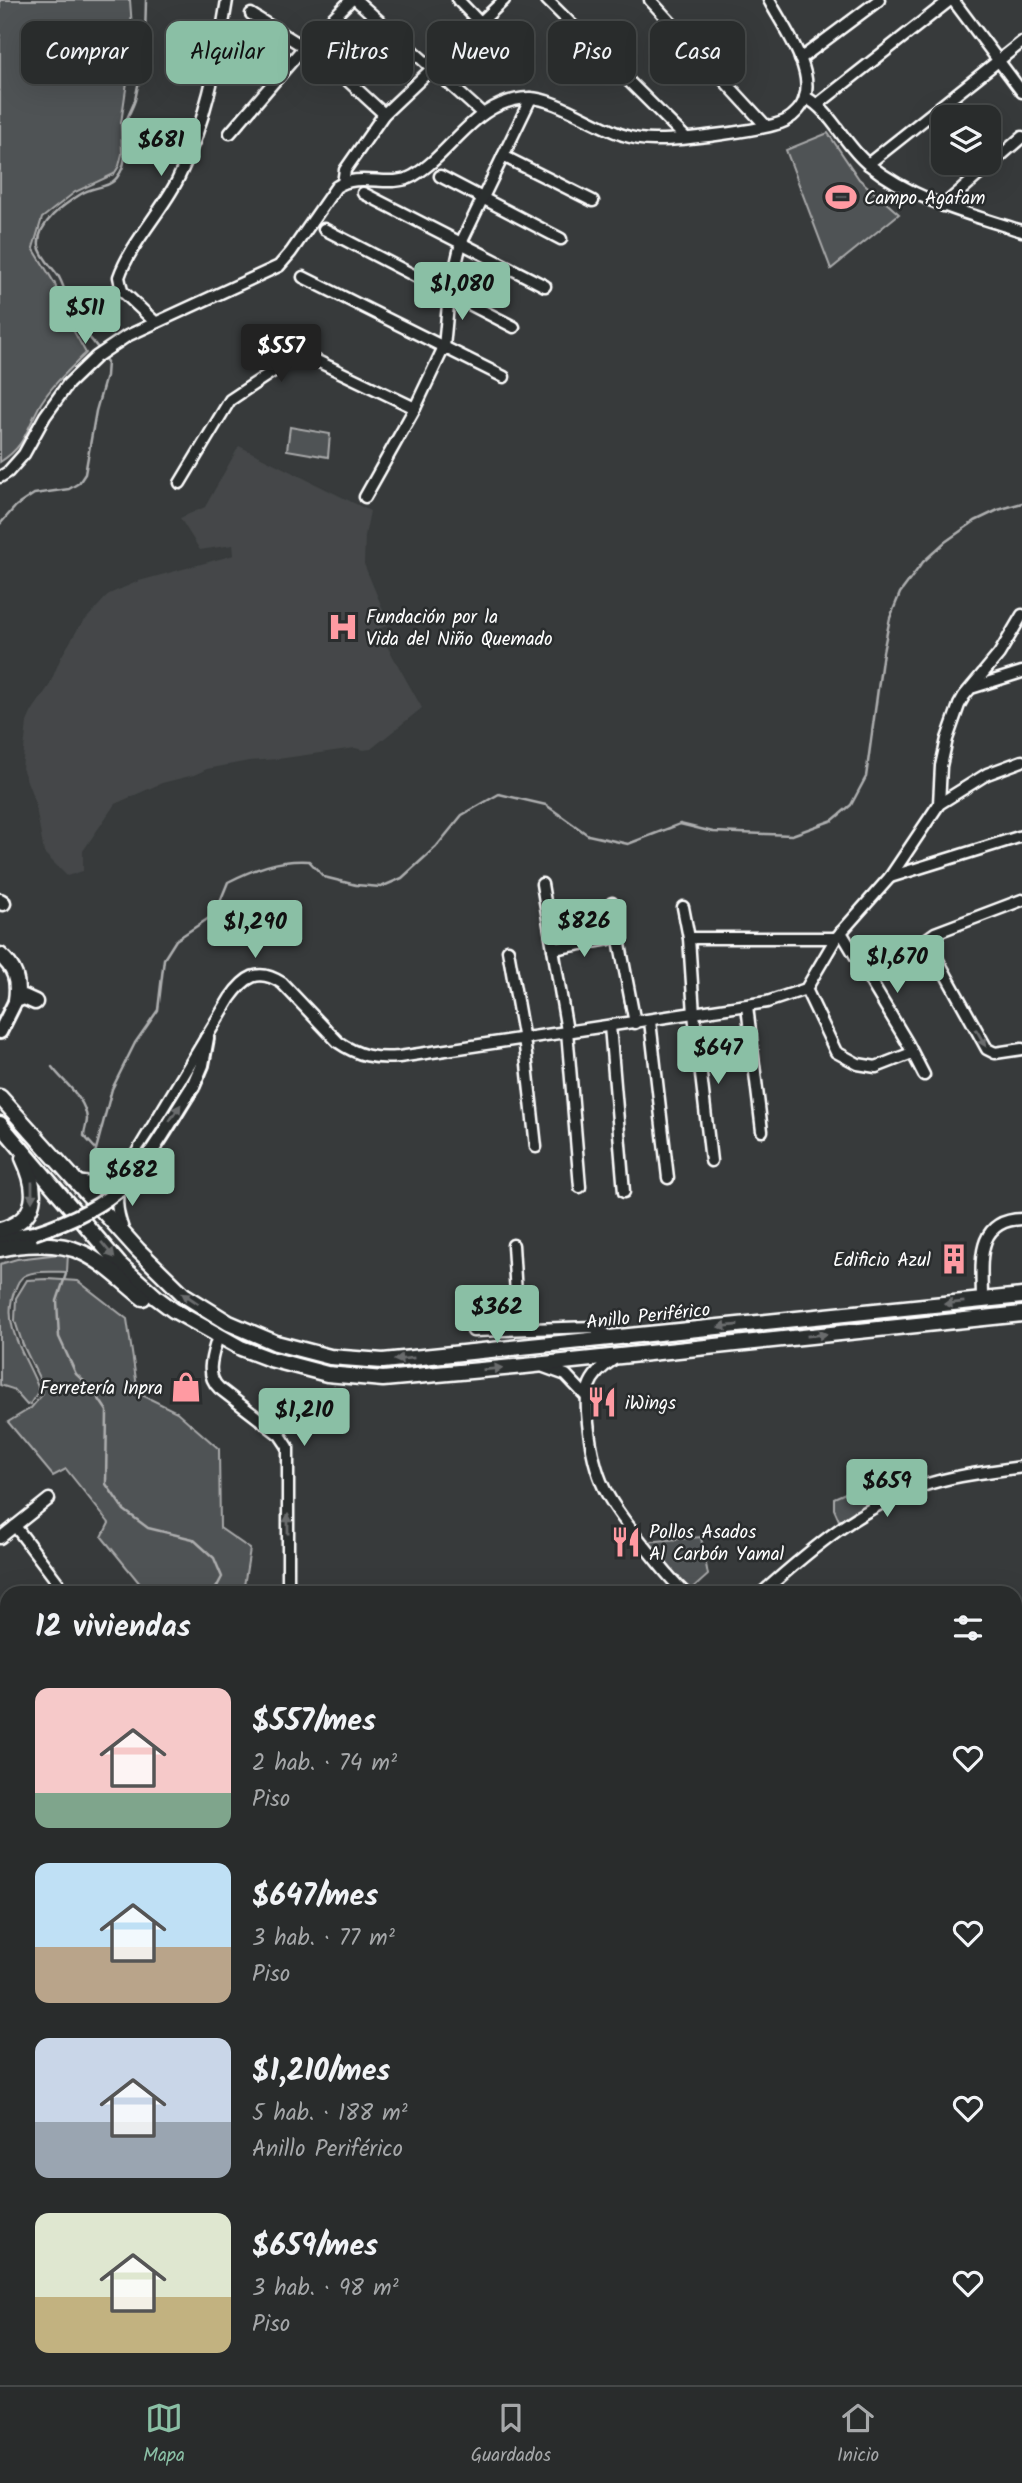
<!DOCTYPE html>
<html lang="es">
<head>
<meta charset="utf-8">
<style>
	:root { --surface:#292c2c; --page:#313434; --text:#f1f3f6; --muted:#a5a7a9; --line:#454848; --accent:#8abfa5 }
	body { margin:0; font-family:Kalam,sans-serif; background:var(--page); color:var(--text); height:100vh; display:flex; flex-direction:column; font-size:26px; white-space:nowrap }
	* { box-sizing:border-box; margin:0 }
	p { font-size:23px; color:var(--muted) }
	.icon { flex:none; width:38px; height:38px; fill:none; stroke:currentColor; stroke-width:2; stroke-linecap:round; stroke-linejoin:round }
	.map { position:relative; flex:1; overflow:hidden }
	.side { position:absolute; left:0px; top:1586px; width:1022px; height:800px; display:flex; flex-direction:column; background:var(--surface); border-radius:21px 21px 0 0; box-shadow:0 7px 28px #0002,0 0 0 2px var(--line) }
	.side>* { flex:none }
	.banner { position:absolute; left:21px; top:21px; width:980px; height:63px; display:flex; gap:14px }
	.controls { position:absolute; left:931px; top:105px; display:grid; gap:14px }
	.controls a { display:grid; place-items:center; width:70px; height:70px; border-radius:14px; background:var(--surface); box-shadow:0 7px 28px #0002,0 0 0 2px var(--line); font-size:35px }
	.price { position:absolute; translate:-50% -60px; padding:0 16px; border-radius:7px; background:var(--accent); color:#111; font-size:23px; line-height:46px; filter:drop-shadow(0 2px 4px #0008) }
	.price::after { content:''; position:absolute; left:50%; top:42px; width:21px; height:16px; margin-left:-10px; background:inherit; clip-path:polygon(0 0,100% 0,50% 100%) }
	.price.selected { background:#222; color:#fff }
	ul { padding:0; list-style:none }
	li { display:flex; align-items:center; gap:21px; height:175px; padding:0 35px }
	li span { display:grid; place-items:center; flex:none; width:196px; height:140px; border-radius:14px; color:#555 }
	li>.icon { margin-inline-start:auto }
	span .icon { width:84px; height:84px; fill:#fffc; stroke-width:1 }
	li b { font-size:30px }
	h2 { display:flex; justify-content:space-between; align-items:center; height:84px; padding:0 35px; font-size:30px }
	.tag { padding:0 24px; border-radius:14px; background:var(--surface); box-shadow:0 7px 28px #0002,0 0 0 2px var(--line); font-size:24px; line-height:63px }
	.tag.selected { background:var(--accent); color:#111 }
	.tab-bar { display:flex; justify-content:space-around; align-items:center; height:98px; border-top:2px solid var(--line); background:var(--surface); font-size:19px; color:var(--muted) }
	.tab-bar a { display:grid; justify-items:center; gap:4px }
	.tab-bar .selected { color:var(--accent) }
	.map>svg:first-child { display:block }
</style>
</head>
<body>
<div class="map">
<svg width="1022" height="2385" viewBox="0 0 1022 2385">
	<rect width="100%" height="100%" fill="#373a3b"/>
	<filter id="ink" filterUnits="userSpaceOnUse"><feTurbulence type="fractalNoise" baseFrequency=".0143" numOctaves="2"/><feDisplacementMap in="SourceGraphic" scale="14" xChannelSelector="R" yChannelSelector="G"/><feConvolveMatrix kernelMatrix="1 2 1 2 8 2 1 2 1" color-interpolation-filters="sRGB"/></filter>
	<g filter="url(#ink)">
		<polygon fill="#444748" points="239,446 370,511 365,536 364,564 389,624 378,630 422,708 371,749 363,750 355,748 278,759 249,761 207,769 194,775 162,783 115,804 83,851 83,871 67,876 44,853 35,802 22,768 27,722 32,711 49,686 61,657 79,627 109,594 139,581 234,555 233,545 200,550 180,518 205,507"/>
		<g fill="#505354" stroke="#a8a9aa" stroke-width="2">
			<path d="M0,0h130l3,41 -12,82 1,31 -3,12 -5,8 -39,18 -33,26 -9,30 22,36 8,28 23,41c-16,16 -33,31 -45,50 -15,26 -14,42 -41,59z"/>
			<polygon points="828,133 859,179 899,214 831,269 786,150"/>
			<polygon points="290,427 330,434 328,457 287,450"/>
			<path d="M68,1253l-1,19c-12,0 -33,-2 -43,4 -5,3 -7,8 -9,14 -15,34 11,66 23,97v5l-8,12 -3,1 -14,-16 -13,-4v-121l17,-5z"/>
			<polygon points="47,1279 78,1281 127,1319 138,1393 177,1412 219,1449 220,1528 250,1549 243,1592 142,1592 141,1585 102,1537 109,1523 66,1469 53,1476 8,1422 31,1408 42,1395 41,1382 23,1345 15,1321 16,1298 27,1280"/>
			<polygon points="873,1481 882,1503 842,1527 834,1509 834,1498"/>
			<polygon points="701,1537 708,1575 689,1592 684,1592 644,1542"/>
			<polygon points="266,2378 527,2378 531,2385 272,2385"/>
		</g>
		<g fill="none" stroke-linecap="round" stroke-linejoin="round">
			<g stroke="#adaeaf" stroke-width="2.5">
				<path d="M100,351c-8,-12 -19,-21 -26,-34 -6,-13 -8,-27 -15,-40 -6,-9 -18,-20 -20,-31 -3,-23 26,-42 42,-52 11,-8 29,-5 37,-18 11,-15 5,-30 6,-46 1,-11 8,-20 11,-30 8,-33 11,-66 11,-100"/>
				<polyline points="0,524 16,506 34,494 69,489 79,483 85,474 96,411 106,376 107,362 103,356"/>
				<path d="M52,1067c12,16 33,30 35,52 0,6 -3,11 -3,17l11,12"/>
				<path d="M93,1161l19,-72 23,-46 23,-33 6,-51 12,-19 39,-26 13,-32c26,-13 51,-23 81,-21l15,16 32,8 25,2 21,-9 34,-31 26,-32 37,-21 47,11 42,30 40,9 52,-20 33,8 79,3 41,-15 18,-15 15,-28 17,-125 7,-34 10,-25 23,-31 22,-20 30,-21 23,-11 24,-7"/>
				<polyline points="66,1274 57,1301 59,1337 76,1374 93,1390 107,1411 106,1484 124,1510 148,1528 193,1539 214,1558 222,1577 214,1592"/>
				<polyline points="280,2378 282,2383 287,2385"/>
			</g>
			<g stroke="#fff" stroke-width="15">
				<g id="minor">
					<polyline points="356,0 483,114"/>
					<polyline points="458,0 480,23"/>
					<polyline points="547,0 685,137"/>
					<polyline points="650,0 766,126"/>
					<polyline points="953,0 1022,92"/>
					<polyline points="251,14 304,47 347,80 384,114"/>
					<polyline points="800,59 879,0"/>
					<path d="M805,97c27,14 39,48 63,67 45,36 100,50 154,67"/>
					<polyline points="818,104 950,0"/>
					<polyline points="230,133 304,47 351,0"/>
					<polyline points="503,156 593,201"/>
					<polyline points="868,164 1022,42"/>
					<polyline points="440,176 561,239"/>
					<polyline points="343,183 345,170 384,114 504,0"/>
					<polyline points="363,193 545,286"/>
					<polyline points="943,206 1022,137"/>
					<polyline points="324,229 514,327"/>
					<polyline points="303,277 504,377"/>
					<path d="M155,322l-33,-31 -3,-14c11,-32 42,-65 58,-96 29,-57 40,-119 50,-181"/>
					<path d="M0,477l8,-5 16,-18 21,-38 23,-32 28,-27 31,-21 152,-70 12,-14 45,-65c24,-16 53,2 77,-11 41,-24 61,-76 116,-78 24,-1 68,29 94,37 9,3 21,5 31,5 22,1 113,-10 131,-19 9,-5 18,-14 20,-24 9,-29 -23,-72 -36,-97"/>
					<polyline points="180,483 230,400 287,362 313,359 415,408"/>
					<polyline points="365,497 415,408 444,347 449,294 461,243 531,98"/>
					<polyline points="974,687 1022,672"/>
					<polyline points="939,804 941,766 947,739 959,705 964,696 999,654 1022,615"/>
					<polyline points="890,877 1022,836"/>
					<polyline points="542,884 567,1031 580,1187"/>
					<polyline points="1022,900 935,933 928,938 930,946 987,1049 995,1053 1022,1049"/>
					<polyline points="612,903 635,1023"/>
					<polyline points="683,907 689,938 694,1014 711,1161"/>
					<polyline points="841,932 907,1042 924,1075"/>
					<polyline points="689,938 836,938"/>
					<polyline points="553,949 609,939"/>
					<polyline points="508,950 525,1046 536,1147"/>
					<polyline points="806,989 836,1052 858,1064 876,1067 912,1053"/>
					<polyline points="747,1006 762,1131"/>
					<polyline points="650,1021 668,1178"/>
					<polyline points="610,1026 624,1192"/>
					<polyline points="76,1181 99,1184 122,1177"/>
					<path d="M123,1229c-7,-19 -8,-33 -1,-52l108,-179c15,-21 28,-31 52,-15l56,59c20,14 37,17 61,15l368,-55 39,-13 30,-51 54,-61 49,-73 48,-30 35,-13"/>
					<polyline points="513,1245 518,1328"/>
					<path d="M982,1300c0,-36 -8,-80 40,-81"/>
					<polyline points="473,1331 594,1327 612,1338"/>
					<path d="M218,1336c-5,18 -14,38 1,52l61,47 8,12v145"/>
					<path d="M614,1359c-29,19 -29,33 -26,64 6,57 19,77 54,120 14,17 26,34 42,49"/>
					<polyline points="544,1367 566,1375 585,1395"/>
					<polyline points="15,1526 65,1592"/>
					<polyline points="0,1538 49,1499"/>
					<path d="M763,1592c47,-42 98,-86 159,-106 32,-11 67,-14 100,-19"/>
					<polyline points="0,1673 7,1667"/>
					<polyline points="0,1794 7,1802"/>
					<polyline points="0,1881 7,1876"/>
					<polyline points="0,2000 7,2010"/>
					<polyline points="0,2214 7,2221"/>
					<polyline points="1015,2322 1022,2313"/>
					<polyline points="167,2378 170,2385"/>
					<polyline points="645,2378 649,2385"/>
					<polyline points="0,2380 5,2385"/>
					<polyline points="54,2385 63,2378"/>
					<polyline points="663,2385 664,2378"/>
					<polyline points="967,2385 972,2378"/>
				</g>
			</g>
			<g stroke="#fff" stroke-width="18">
				<g id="major">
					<polyline points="0,1032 16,1000"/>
					<polyline points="193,1086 202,1065 207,1038"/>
					<polyline points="0,1239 34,1233"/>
				</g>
			</g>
			<g stroke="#fff" stroke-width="19">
				<g id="highway">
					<polyline points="0,901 3,903"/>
					<path d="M0,955c15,13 19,25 16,45l8,-3 11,5"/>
					<polyline points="0,1097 138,1250 184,1295 229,1323 276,1343 330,1357 383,1361 1022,1296"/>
					<polyline points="0,1124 119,1264 157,1298 173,1310 241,1348 270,1359 327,1374 383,1379 525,1366 1022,1314"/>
					<path d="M0,1230c40,-11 38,-40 23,-72"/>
					<path d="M0,1249c24,-6 59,-7 81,3 23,10 43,31 62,46"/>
				</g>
			</g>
			<use href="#minor" stroke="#2a2d2e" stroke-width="10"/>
			<use href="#major" stroke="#2a2d2e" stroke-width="12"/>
			<use href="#highway" stroke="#2a2d2e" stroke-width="14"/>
			<g stroke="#fff" stroke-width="18" stroke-linecap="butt">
				<path id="major-bridge" d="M34,1233c31,-10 67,-25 91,-49 27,-27 47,-66 68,-98"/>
			</g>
			<use href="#major-bridge" stroke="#2a2d2e" stroke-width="12"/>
		</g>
		<defs><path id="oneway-solid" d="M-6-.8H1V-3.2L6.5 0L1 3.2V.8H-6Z" transform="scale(1.75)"/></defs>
		<g fill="#6a6c6d">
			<use href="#oneway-solid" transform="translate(981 1038) rotate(60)"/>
			<use href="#oneway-solid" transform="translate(175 1113) rotate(-56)"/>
			<use href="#oneway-solid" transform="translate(32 1192) rotate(90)"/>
			<use href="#oneway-solid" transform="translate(108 1250) rotate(50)"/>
			<use href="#oneway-solid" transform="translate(190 1298) rotate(-146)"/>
			<use href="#oneway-solid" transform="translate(954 1303) rotate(174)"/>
			<use href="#oneway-solid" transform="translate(728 1326) rotate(174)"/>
			<use href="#oneway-solid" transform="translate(817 1335) rotate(-6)"/>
			<use href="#oneway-solid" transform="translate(404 1359) rotate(174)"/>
			<use href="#oneway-solid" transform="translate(493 1369) rotate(-5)"/>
			<use href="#oneway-solid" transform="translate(288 1524) rotate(-90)"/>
		</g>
	</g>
	<defs>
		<g id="stadium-bare" transform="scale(2.415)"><path d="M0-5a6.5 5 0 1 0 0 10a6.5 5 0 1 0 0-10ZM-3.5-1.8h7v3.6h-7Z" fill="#ff9aa2" stroke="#2a2d2e" stroke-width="2.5" paint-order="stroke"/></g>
		<g id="hospital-bare" transform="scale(2.415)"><path d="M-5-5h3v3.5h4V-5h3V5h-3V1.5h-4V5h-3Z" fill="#ff9aa2" stroke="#2a2d2e" stroke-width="2.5" paint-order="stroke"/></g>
		<g id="building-bare" transform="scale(2.415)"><path d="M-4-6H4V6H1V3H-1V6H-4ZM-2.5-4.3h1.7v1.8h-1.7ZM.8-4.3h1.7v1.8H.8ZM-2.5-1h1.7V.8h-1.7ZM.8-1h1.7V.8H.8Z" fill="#ff9aa2" stroke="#2a2d2e" stroke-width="2.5" paint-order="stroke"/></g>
		<g id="shop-bare" transform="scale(2.415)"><path d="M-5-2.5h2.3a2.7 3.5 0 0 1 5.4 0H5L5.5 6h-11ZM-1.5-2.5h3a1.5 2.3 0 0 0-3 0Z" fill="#ff9aa2" stroke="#2a2d2e" stroke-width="2.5" paint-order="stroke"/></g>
		<g id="restaurant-bare" transform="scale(2.415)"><path d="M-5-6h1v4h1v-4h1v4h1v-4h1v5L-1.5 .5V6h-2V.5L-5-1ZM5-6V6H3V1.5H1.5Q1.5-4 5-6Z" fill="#ff9aa2" stroke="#2a2d2e" stroke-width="2.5" paint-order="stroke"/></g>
	</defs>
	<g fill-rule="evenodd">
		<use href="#stadium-bare" x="841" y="197"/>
		<use href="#hospital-bare" x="343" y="627"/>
		<use href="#building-bare" x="954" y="1259"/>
		<use href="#shop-bare" x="186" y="1387"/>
		<use href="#restaurant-bare" x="602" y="1402"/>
		<use href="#restaurant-bare" x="626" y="1542"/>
	</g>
	<g text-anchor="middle" stroke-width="5" stroke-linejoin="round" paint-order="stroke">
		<g font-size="19" fill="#fff" stroke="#2a2d2e" text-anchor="start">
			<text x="864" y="204">Campo Agafam</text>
			<text x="366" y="623">Fundación por la<tspan x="366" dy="22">Vida del Niño Quemado</tspan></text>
			<text x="931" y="1266" text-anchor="end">Edificio Azul</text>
			<text x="163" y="1394" text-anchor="end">Ferretería Inpra</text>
			<text x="625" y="1409">iWings</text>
			<text x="649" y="1538">Pollos Asados<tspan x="649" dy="22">Al Carbón Yamal</tspan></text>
		</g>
		<g font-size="19" fill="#fff" stroke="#2a2d2e">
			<text transform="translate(648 1315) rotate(-6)" y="7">Anillo Periférico</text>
		</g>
	</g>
</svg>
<div class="controls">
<a><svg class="icon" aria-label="layers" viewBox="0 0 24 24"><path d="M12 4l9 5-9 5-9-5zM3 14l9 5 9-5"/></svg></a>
</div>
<b class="price" style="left:161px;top:178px">$681</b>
<b class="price" style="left:462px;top:322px">$1,080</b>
<b class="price" style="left:85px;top:346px">$511</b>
<b class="price selected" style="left:281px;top:384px">$557</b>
<b class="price" style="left:584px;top:959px">$826</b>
<b class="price" style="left:255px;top:960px">$1,290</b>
<b class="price" style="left:897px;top:995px">$1,670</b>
<b class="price" style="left:718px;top:1086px">$647</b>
<b class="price" style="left:132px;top:1208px">$682</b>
<b class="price" style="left:497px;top:1345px">$362</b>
<b class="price" style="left:304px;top:1448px">$1,210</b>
<b class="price" style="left:887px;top:1519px">$659</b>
<div class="banner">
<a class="tag">Comprar</a>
<a class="tag selected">Alquilar</a>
<a class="tag">Filtros</a>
<a class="tag">Nuevo</a>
<a class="tag">Piso</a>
<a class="tag">Casa</a>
</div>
<section class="side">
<h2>12 viviendas<svg class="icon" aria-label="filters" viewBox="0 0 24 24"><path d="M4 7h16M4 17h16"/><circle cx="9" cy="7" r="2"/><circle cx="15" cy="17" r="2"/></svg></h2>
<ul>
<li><span style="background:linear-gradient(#f6c9c9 75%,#7fa58c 0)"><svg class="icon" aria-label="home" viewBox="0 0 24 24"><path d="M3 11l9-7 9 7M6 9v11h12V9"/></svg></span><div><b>$557/mes</b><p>2 hab. · 74 m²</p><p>Piso</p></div><svg class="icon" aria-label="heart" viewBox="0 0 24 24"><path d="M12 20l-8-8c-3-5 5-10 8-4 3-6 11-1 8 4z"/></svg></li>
<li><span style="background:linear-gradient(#bfe0f5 60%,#b9a48a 0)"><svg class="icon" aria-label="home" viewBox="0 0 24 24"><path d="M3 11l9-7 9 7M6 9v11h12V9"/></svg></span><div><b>$647/mes</b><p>3 hab. · 77 m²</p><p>Piso</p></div><svg class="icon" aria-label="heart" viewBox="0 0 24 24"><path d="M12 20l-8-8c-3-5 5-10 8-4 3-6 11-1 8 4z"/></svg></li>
<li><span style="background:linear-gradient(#c9d6e8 60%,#9aa5b1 0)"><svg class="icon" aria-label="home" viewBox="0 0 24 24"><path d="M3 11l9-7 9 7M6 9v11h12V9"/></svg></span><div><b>$1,210/mes</b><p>5 hab. · 188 m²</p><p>Anillo Periférico</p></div><svg class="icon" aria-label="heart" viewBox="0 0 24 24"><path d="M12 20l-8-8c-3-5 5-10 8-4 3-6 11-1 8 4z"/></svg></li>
<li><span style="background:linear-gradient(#dfe7d0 60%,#c2b280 0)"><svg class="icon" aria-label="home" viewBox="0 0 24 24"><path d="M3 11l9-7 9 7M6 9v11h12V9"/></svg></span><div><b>$659/mes</b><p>3 hab. · 98 m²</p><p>Piso</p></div><svg class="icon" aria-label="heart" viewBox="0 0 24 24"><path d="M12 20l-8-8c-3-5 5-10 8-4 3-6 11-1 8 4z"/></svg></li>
</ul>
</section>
</div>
<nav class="tab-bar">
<a class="selected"><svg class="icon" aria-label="map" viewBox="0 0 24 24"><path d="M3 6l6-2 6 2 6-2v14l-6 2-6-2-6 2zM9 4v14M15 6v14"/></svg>Mapa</a>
<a><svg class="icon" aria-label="saved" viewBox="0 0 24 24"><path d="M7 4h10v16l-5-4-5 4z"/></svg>Guardados</a>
<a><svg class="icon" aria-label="home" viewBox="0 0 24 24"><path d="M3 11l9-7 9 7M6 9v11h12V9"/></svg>Inicio</a>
</nav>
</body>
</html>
